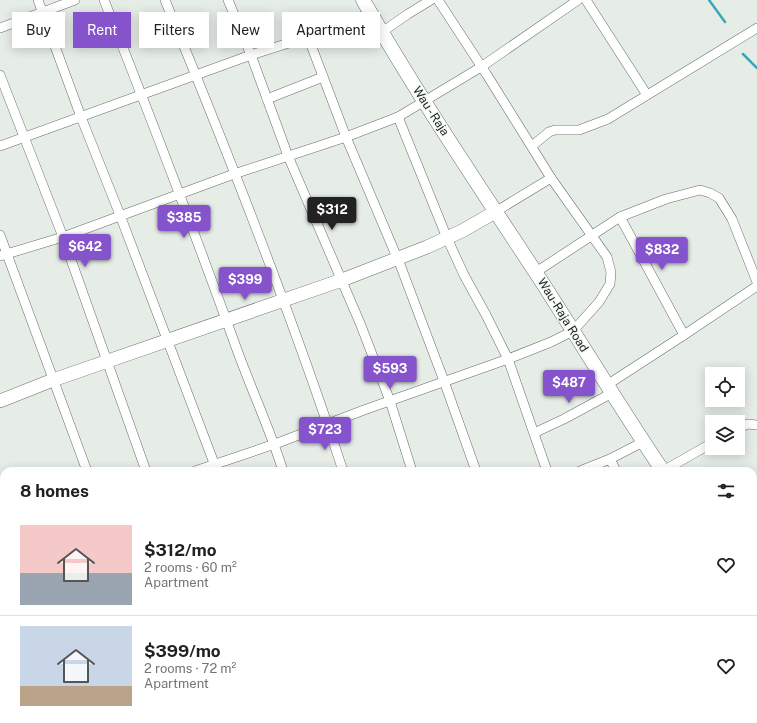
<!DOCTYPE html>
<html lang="en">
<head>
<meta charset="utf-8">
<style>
	:root { --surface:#fff; --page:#f6f6f6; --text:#202124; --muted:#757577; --line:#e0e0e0; --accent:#8553cc }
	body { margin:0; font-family:"Public Sans",sans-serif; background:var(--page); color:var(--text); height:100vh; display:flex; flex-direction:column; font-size:15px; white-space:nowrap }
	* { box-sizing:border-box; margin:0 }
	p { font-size:13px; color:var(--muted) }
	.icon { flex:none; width:22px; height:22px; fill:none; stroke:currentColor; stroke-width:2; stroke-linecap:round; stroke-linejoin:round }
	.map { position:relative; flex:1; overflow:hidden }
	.side { position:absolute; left:0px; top:467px; width:757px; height:256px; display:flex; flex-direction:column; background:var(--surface); border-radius:12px 12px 0 0; box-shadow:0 2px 10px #0003 }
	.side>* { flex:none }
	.top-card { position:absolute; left:12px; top:12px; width:400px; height:36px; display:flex; gap:8px }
	.tools { position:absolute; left:705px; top:367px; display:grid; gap:8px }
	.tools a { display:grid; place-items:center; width:40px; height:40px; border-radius:0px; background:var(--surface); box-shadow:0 2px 10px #0003; font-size:20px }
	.price { position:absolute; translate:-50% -34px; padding:0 9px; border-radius:4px; background:var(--accent); color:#fff; font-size:13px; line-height:26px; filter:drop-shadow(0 1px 2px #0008) }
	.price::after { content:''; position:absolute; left:50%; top:24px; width:12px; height:9px; margin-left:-6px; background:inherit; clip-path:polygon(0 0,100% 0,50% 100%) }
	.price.on { background:#222; color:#fff }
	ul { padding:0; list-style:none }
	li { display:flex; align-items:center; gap:12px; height:100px; padding:0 20px }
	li+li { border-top:1px solid var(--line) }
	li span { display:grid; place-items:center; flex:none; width:112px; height:80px; border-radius:0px; color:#555 }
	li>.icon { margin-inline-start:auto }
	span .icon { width:48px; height:48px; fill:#fffc; stroke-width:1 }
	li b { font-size:17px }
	h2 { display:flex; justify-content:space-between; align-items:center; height:48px; padding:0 20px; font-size:17px }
	.pill { padding:0 14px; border-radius:0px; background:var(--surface); box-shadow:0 2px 10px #0003; font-size:14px; line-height:36px }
	.pill.on { background:var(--accent); color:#fff }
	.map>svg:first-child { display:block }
</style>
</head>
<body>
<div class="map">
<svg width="757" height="723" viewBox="0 0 757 723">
	<rect width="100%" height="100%" fill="#e6ede7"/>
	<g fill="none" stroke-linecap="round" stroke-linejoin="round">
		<g stroke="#3ca6b8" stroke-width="2.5">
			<polyline points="709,0 725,22"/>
			<polyline points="743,54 757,68"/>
		</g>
		<g stroke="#686e69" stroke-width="10">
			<g id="street">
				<polyline points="38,0 81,117 120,215 217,471"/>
				<path d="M104,0c46,115 90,231 132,347 15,42 34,82 47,124"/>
				<path d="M165,0c64,155 126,312 178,471"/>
				<polyline points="228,0 251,55 288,156 360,323 390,401 412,471"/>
				<polyline points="586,0 647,95"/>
				<polyline points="0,28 75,0"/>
				<polyline points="382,32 408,14 431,0"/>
				<polyline points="308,37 346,137 401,267 444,381 476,471"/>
				<polyline points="0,75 63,237 146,471"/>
				<polyline points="267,99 323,77"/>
				<polyline points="398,117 447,238 464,275 486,315 508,359 547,471"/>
				<polyline points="0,146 251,55 308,37 371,13"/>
				<polyline points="532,146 549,132 555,130 579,130 608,119 757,28"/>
				<polyline points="495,212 551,178"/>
				<polyline points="620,217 684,335"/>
				<polyline points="0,235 87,471"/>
				<polyline points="0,256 63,237 234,174 346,137 398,117 481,67 578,0"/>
				<polyline points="536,272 620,217 666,199 700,190 710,193 719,198 732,219 757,282"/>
				<polyline points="607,385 684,335 757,286"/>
				<polyline points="738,428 748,424 757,425"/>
				<polyline points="534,433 564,419 612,393"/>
				<polyline points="610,459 616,471"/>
				<polyline points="195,471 275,444 364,410 508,359 551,342 573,331 599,302 610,284 611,272 607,257 551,178 487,75 438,0"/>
				<polyline points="580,471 610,459 643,442"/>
				<polyline points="663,471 712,443"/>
				<polyline points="753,633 757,630"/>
				<polyline points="0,682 4,681"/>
				<polyline points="753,717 755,723"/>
				<polyline points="173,719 175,723"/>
				<polyline points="301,719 303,723"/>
				<polyline points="367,719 368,723"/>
				<polyline points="428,719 429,723"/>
				<polyline points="496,719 498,723"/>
				<polyline points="565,719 566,723"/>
				<polyline points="632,719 633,723"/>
				<polyline points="689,719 690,723"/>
				<polyline points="266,723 275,719"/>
				<polyline points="535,723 546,719"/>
			</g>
		</g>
		<g stroke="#686e69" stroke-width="14">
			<polyline id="secondary" points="0,401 53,380 342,280 427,247 462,231 495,212"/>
		</g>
		<g stroke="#686e69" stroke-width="15">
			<g id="primary">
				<path d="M363,0c54,94 114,183 173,273 43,66 83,133 127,198"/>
				<polyline points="753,604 757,609"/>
			</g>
		</g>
		<use href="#street" stroke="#fff" stroke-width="9"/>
		<use href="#secondary" stroke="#fff" stroke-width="13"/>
		<use href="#primary" stroke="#fff" stroke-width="14"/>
	</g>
	<g text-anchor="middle" stroke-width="3" stroke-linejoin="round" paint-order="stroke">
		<g font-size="12" fill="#222523" stroke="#f3fbf5">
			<text transform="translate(431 111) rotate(57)" y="4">Wau - Raja</text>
			<text transform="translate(563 315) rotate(58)" y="4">Wau-Raja Road</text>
		</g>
	</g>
</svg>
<div class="tools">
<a><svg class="icon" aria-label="locate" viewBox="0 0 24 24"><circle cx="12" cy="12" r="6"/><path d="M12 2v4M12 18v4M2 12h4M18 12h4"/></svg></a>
<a><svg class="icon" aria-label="layers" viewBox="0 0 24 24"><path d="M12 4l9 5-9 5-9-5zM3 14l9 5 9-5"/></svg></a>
</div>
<b class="price on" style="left:332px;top:231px">$312</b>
<b class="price" style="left:184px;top:239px">$385</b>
<b class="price" style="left:85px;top:268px">$642</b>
<b class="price" style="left:662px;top:271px">$832</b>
<b class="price" style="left:245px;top:301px">$399</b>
<b class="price" style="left:390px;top:390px">$593</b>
<b class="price" style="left:569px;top:404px">$487</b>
<b class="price" style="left:325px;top:451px">$723</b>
<div class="top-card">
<a class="pill">Buy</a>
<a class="pill on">Rent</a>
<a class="pill">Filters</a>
<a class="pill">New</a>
<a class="pill">Apartment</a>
</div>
<section class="side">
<h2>8 homes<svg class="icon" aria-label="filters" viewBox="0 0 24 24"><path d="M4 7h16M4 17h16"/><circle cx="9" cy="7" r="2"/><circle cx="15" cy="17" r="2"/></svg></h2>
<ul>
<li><span style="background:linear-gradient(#f6c9c9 60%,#9aa5b1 0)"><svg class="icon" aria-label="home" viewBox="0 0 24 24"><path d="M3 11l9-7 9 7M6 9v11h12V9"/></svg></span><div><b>$312/mo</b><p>2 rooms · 60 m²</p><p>Apartment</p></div><svg class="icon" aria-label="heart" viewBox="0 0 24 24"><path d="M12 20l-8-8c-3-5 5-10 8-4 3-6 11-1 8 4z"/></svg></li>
<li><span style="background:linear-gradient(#c9d6e8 75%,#b9a48a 0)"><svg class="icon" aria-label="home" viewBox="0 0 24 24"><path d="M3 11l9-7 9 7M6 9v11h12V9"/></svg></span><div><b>$399/mo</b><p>2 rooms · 72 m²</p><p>Apartment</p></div><svg class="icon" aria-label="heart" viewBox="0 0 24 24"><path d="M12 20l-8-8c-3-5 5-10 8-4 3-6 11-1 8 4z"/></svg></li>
</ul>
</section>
</div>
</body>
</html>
